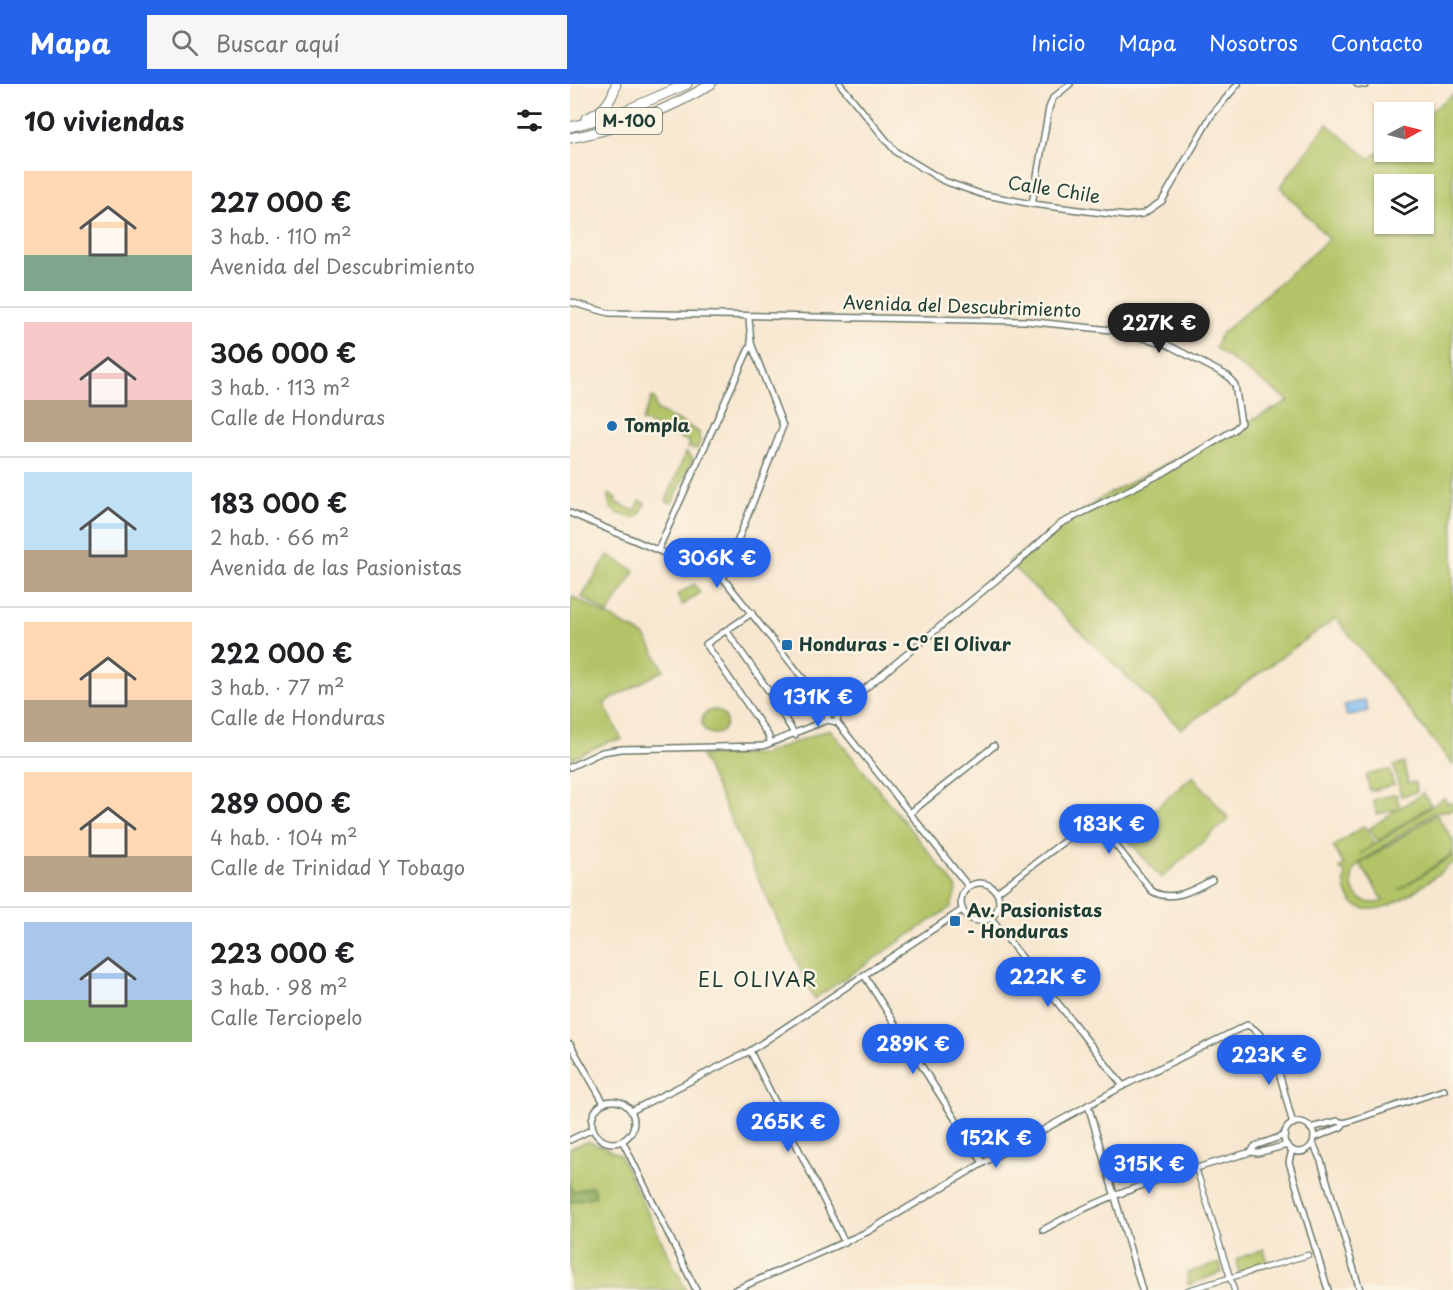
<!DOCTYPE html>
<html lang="es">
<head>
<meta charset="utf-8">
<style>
	:root { --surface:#fff; --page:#f6f6f6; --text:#202124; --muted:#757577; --line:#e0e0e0; --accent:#2563eb }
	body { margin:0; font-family:"Playpen Sans",sans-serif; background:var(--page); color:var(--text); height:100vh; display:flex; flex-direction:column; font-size:22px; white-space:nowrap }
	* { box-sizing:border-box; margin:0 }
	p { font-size:20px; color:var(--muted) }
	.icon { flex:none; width:33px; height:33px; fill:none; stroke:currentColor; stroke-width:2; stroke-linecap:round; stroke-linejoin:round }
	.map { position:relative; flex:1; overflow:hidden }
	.drawer { display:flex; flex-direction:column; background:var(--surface); width:570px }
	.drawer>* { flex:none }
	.needle { width:39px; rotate:83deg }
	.tools { position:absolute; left:804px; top:18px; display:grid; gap:12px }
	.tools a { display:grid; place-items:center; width:60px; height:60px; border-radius:0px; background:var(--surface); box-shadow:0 2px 4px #0004; font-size:30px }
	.price { position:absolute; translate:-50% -51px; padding:0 14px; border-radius:21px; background:var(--accent); color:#fff; font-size:20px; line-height:39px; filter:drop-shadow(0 2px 3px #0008) }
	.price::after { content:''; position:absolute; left:50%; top:36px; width:18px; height:14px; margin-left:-9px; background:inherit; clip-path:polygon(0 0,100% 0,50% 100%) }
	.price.active { background:#222; color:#fff }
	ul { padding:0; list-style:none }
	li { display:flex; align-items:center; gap:18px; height:150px; padding:0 24px }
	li+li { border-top:2px solid var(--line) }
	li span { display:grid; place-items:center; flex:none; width:168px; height:120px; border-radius:0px; color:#555 }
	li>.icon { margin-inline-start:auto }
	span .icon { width:72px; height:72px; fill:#fffc; stroke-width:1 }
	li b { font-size:26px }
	h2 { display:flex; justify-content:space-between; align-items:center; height:72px; padding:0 24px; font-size:26px }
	header { display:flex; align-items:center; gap:36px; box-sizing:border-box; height:84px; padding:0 30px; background:var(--accent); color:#fff }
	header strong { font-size:28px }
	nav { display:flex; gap:33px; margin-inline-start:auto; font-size:21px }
	.search { width:420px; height:54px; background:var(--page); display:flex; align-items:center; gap:15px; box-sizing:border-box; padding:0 21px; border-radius:0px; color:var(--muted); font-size:22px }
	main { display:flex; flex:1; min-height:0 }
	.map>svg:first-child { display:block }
</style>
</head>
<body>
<header>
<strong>Mapa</strong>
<div class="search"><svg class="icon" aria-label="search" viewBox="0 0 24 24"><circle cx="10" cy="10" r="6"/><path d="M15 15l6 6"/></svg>Buscar aquí</div>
<nav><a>Inicio</a><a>Mapa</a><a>Nosotros</a><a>Contacto</a></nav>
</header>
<main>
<section class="drawer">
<h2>10 viviendas<svg class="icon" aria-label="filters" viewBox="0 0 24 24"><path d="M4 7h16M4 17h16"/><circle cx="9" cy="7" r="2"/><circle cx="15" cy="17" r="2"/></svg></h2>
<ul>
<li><span style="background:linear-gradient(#ffd9b3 70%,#7fa58c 0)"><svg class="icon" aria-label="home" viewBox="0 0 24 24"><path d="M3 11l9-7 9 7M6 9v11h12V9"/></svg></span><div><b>227 000 €</b><p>3 hab. · 110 m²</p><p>Avenida del Descubrimiento</p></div></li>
<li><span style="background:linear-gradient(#f6c9c9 65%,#b9a48a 0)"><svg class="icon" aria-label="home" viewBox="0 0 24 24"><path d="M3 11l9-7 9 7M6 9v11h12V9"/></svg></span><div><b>306 000 €</b><p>3 hab. · 113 m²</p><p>Calle de Honduras</p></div></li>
<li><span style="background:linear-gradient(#bfe0f5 65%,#b9a48a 0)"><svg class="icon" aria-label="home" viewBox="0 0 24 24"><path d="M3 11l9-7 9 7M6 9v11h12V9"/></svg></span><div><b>183 000 €</b><p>2 hab. · 66 m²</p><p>Avenida de las Pasionistas</p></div></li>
<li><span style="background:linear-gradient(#ffd9b3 65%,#b9a48a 0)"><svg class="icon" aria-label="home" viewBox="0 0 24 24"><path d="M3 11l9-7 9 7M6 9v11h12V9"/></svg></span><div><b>222 000 €</b><p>3 hab. · 77 m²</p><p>Calle de Honduras</p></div></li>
<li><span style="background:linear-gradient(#ffd9b3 70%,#b9a48a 0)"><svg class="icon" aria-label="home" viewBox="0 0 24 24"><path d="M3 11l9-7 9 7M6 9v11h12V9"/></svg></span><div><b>289 000 €</b><p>4 hab. · 104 m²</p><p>Calle de Trinidad Y Tobago</p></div></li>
<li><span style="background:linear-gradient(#a9c7e8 65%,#8fb573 0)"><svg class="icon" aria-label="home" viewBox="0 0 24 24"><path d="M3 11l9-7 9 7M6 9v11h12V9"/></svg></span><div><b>223 000 €</b><p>3 hab. · 98 m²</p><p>Calle Terciopelo</p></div></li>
</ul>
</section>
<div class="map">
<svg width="883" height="1206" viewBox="0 0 883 1206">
	<rect width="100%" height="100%" fill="#fcf5e5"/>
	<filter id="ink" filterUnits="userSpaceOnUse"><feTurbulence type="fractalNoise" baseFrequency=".0167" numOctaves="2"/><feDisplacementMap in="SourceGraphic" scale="12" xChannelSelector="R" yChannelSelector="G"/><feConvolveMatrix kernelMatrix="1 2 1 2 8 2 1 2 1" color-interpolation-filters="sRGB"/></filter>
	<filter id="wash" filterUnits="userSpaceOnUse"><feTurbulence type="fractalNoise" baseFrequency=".008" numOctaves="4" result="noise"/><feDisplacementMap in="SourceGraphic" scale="24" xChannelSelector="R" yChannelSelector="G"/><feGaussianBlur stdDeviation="1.35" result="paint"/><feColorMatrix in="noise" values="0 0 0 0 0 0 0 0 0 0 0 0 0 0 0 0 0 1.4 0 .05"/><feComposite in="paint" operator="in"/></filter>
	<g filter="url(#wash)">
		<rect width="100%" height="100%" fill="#f8e7d0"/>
		<g fill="#b3c467" stroke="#69804e" stroke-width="1.5" fill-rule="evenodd">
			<path d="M883,10v671l-117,-147 -155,111 -173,-167 98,-67 183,-94 -74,-53 6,-14 108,-95 -49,-52 47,-63 43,35 14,-12v5h40v-35zM814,100h40v40h-40z"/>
			<polygon points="82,313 85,315 86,326 104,335 95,347 72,337"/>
			<polygon points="106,335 129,348 130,358 127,365 118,364 120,358 97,348"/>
			<polygon points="116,368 123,375 102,419 96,417"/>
			<path d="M38,410l8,4 -1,4 20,9 5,-10 5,2 -4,10 -8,5c-17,-4 -25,-6 -25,-24z"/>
			<polygon points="38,471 65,487 38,530 12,513"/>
			<polygon points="124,500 130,509 113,521 107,511"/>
			<polygon points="3,513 75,552 94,586 34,619 52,656 40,657 0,675 0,518"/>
			<circle cx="144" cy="638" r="12"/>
			<polygon points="260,645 387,804 381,823 244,915 131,671 193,670"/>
			<polygon points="834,679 838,699 845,698 847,708 831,712 824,682"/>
			<polygon points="820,686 824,701 800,707 796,691"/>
			<polygon points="623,692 659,735 591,794 554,751"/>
			<polygon points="853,709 861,721 808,757 799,745 828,725 807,730 803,716 826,710 830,724"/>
			<path d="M874,714l3,5h6v7l-18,2 -73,49c-22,18 -6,50 22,40l-24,-37 76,-50 17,26v13l-54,37 54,-35v8c-23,16 -72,62 -99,41 -9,-8 -10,-20 -9,-31l-6,-5 5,-3 -11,-18 31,-21 11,17 -16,12z"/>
			<polygon points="18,1057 49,1070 116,1206 0,1206 0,1118 26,1111 5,1107 0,1103 0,1064"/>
			<polygon points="694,1165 698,1181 669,1189 666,1175"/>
			<polygon points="650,1179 652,1188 618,1201 617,1189"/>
		</g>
		<polygon fill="#8eaa5c" stroke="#567448" stroke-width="1.5" points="22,1102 26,1112 0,1118 0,1103 5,1107"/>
		<polygon fill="#80bbf2" stroke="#507c93" stroke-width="1.5" points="795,616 798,627 777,632 774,621"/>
	</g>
	<g filter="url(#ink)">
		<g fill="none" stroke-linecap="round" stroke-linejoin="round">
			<g stroke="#6b786b" stroke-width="7">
				<g id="pedestrian">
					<polyline points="626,1084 664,1206"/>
					<polyline points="618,1206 738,1171"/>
				</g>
			</g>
			<g stroke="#6b786b" stroke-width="8">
				<g id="minor">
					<polyline points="270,0 326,68 374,97 411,110 462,120 556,132 573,130 592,117 641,32 668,0"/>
					<polyline points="787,0 795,1"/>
					<polyline points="462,120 479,24 483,14 500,0"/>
					<polyline points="0,218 39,229 456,237 541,246 594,259 658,292 665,301 671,339 664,346 593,389 490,440 448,478 268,627"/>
					<polyline points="0,429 153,494 259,627"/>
					<polyline points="88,466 181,260"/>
					<polyline points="153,494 213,342 181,259 179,234"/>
					<polyline points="182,529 136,560 198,651 201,659"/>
					<polyline points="156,546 196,603 225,651"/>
					<polyline points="259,627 257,636 267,638"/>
					<polyline points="259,627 268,627 267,638"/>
					<polyline points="267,638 398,802"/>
					<polyline points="0,683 32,668 51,665 193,662 257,636"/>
					<polyline points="340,729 424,662"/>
					<circle cx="410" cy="818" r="19"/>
					<path d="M427,808l90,-68h10l9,9 46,58c19,12 42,-1 60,-11"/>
					<polyline points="421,834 553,1002"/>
					<polyline points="294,891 413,1079"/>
					<polyline points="0,960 34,1019"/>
					<polyline points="180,967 275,1159"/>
					<circle cx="43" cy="1038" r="21"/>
					<polyline points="518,1021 572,1206"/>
					<polyline points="61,1027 180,967 392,826"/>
					<circle cx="729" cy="1053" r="15"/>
					<polyline points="740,1044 768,1037 774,1039 874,1006"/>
					<polyline points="715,1051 685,1062 681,1068 688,1069 717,1061"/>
					<polyline points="744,1054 771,1043 774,1039"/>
					<polyline points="0,1056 23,1045"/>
					<polyline points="53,1058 126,1206"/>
					<polyline points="743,1059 751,1077 790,1206"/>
					<polyline points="722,1066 719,1078 758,1206"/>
					<path d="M473,1146c65,-38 136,-57 208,-78"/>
					<path d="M165,1206l132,-58 116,-69 140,-77 124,-61c29,12 37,70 46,99"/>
				</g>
			</g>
			<g stroke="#6b786b" stroke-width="11">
				<g id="trunk">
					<path d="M16,34c16,-5 26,-17 30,-34"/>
					<polyline points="0,43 45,31 117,0"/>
					<path d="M0,54c48,-9 99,-28 141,-54"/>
				</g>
			</g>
			<use href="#pedestrian" stroke="#fff" stroke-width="4.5"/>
			<use href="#minor" stroke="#fff" stroke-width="5"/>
			<use href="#trunk" stroke="#fff" stroke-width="9"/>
		</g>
	</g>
	<g fill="#1f6fb2" stroke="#fcf5e5" stroke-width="2">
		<circle cx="42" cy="342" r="6"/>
		<rect x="211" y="555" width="12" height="12" rx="3"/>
		<rect x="379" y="831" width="12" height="12" rx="3"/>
	</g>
	<g text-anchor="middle" stroke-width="5" stroke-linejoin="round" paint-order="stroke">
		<rect fill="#fcf5e5" stroke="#617469" stroke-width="1.5" x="26" y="24" width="66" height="26" rx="4.5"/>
		<g font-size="16" font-weight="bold" fill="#1f3d34">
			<text x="59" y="43">M-100</text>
		</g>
		<g font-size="18" fill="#1f3d34" stroke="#fcf5e5">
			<text transform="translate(484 106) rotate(9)" y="6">Calle Chile</text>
			<text transform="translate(392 223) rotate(2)" y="6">Avenida del Descubrimiento</text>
		</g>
		<g font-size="18" font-weight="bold" fill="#1f3d34" stroke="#fcf5e5" text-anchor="start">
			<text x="54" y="348">Tompla</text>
			<text x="229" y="567">Honduras - Cº El Olivar</text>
			<text x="397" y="833">Av. Pasionistas<tspan x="397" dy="21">- Honduras</tspan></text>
		</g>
		<g font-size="20" letter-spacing="1.5" fill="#1f3d34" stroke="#fcf5e5">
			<text x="188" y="903">EL OLIVAR</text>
		</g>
	</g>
</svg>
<div class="tools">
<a><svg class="needle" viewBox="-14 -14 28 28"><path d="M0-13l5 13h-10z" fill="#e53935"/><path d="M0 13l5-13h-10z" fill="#757577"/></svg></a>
<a><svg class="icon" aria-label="layers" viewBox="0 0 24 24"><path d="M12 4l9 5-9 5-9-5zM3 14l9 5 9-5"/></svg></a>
</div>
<b class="price active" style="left:589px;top:270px">227K €</b>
<b class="price" style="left:147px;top:505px">306K €</b>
<b class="price" style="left:248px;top:644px">131K €</b>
<b class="price" style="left:539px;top:771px">183K €</b>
<b class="price" style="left:478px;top:924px">222K €</b>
<b class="price" style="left:343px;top:991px">289K €</b>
<b class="price" style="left:699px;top:1002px">223K €</b>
<b class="price" style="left:218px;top:1069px">265K €</b>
<b class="price" style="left:426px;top:1085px">152K €</b>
<b class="price" style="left:579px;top:1111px">315K €</b>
</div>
</main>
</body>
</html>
